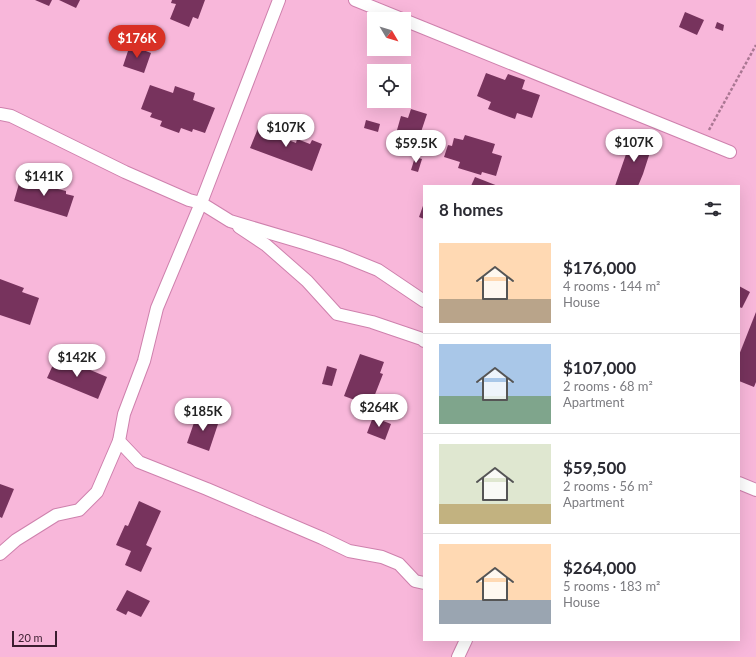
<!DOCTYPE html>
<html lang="en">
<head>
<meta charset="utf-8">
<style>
	:root { --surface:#fff; --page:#f2f2f3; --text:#2b2b33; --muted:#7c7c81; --line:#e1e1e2; --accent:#d93025 }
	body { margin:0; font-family:Lato,sans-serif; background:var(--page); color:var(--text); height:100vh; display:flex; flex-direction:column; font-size:15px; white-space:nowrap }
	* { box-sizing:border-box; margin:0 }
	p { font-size:13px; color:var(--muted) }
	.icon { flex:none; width:22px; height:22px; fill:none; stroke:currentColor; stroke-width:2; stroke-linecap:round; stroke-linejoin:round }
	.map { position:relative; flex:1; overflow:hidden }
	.sheet { position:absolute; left:423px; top:185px; width:317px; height:456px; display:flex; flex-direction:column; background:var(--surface); border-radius:0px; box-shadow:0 4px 16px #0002 }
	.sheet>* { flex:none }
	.needle { width:26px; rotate:128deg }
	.controls { position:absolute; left:367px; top:12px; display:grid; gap:8px }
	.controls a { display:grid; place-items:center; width:44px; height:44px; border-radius:0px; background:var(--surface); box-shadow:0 4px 16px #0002; font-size:20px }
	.scale { position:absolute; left:12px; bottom:10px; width:45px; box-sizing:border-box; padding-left:4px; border:2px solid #3c1e30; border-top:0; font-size:11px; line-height:14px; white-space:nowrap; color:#3c1e30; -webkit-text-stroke:3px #f8b7da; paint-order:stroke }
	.price { position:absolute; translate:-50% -34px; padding:0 9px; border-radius:14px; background:#fff; color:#222; font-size:13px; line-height:26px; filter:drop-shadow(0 1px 2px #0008) }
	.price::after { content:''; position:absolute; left:50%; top:24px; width:12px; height:9px; margin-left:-6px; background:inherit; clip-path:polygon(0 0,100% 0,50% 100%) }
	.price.on { background:var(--accent); color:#fff }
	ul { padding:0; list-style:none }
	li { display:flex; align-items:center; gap:12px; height:100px; padding:0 16px }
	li+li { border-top:1px solid var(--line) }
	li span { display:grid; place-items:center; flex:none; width:112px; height:80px; border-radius:0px; color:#555 }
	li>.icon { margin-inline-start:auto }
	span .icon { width:48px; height:48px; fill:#fffc; stroke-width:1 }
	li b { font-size:17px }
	h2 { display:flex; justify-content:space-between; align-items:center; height:48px; padding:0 16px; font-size:17px }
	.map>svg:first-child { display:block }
</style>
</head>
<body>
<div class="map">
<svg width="756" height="657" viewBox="0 0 756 657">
	<rect width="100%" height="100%" fill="#f8b7da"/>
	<g fill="#77335d">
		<polygon points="35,0 52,0 49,6"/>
		<polygon points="59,0 80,0 76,8"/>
		<polygon points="172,0 205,0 198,19 193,17 189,27 170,19 176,4 171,3"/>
		<polygon points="685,12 704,20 697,35 679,27"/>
		<polygon points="717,22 724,25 723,31 715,28"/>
		<polygon points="130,45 151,53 144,73 123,66"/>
		<polygon points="486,73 505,80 508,74 525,80 522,89 540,95 532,118 517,113 515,119 488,109 491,102 477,96"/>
		<polygon points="150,85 173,93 175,86 195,93 193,100 215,108 205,133 193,129 192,132 181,128 179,133 160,126 162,121 150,117 152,113 141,109"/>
		<polygon points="411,109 427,114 417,144 395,137 401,116 408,118"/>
		<polygon points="366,120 380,124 378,132 364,128"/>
		<polygon points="261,121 272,125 270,129 282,133 281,137 296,143 297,139 310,144 312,140 322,144 312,171 250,148"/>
		<polygon points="633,134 645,138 643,143 652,146 643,174 638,186 615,186"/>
		<polygon points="465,135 495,144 492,153 502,156 496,176 482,172 481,175 458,168 460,162 444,157 448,145 452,146 454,138 463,140"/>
		<polygon points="415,157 422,159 418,172 411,170"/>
		<polygon points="475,177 498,186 471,186"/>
		<polygon points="39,179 59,185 58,189 66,191 66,194 74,196 67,217 14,201 20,180 27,182 28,180 38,183"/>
		<polygon points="424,203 424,219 419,217"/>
		<polygon points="0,279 24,288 22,292 39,298 30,325 0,315"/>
		<polygon points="739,286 750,292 742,308 739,307"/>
		<polygon points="756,312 756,382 754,387 739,381 739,355"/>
		<polygon points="360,354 384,362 380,373 383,374 374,397 371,396 368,405 344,396"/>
		<polygon points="57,356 107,377 98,399 47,378"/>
		<polygon points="327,366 337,369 332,386 322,384"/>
		<polygon points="197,414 219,421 209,451 187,443"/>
		<polygon points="373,417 391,424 385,440 367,433"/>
		<polygon points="0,484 14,489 2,518 0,517"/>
		<polygon points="139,501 161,511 146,545 152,548 141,572 125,565 131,551 116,545 125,525 128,526"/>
		<polygon points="127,590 150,601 141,617 128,611 126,615 116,610"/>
	</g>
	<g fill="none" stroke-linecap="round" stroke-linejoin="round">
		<g stroke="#ce81ad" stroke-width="14">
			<g id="minor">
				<polyline points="279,0 201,203 230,221 304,243 341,255 378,270 424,301"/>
				<polyline points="355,0 402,19"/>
				<polyline points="404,20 730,152"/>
				<polyline points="0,114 11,116 125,172 189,200 201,203 157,308 144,361 124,414 119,441 139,462 207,489 322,538 349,551 382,557 399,564 415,581 424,583"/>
				<polyline points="239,227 266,245 307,281 337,314 372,322 422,339 424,341"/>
				<polyline points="739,483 756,490"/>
				<polyline points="0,554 16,540 56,515 79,510 97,492 119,441"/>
				<polyline points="458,657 466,640"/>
			</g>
		</g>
		<polyline stroke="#aa7793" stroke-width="2.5" stroke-dasharray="3 2" stroke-linecap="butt" points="709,130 756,45"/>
		<use href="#minor" stroke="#fff" stroke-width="12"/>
	</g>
</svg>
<div class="controls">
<a><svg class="needle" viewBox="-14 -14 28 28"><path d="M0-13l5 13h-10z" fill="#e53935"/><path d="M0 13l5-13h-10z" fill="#7c7c81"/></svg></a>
<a><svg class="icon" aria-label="locate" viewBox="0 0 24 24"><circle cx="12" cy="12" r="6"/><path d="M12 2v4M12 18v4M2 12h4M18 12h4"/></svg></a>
</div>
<div class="scale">20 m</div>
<b class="price on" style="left:137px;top:59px">$176K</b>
<b class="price" style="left:286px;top:148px">$107K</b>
<b class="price" style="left:634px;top:163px">$107K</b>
<b class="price" style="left:416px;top:164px">$59.5K</b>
<b class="price" style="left:44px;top:197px">$141K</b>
<b class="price" style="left:77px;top:378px">$142K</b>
<b class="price" style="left:379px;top:428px">$264K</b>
<b class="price" style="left:203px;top:432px">$185K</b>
<section class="sheet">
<h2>8 homes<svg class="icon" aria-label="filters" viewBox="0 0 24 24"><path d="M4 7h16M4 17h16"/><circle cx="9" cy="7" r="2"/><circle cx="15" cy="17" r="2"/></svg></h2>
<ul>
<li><span style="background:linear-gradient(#ffd9b3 70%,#b9a48a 0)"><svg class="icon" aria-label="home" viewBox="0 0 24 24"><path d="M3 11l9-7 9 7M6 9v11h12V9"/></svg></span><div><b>$176,000</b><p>4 rooms · 144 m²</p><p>House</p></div></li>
<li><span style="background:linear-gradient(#a9c7e8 65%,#7fa58c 0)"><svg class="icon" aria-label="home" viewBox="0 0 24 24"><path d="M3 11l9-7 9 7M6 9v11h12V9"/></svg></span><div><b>$107,000</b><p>2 rooms · 68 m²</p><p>Apartment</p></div></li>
<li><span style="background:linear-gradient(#dfe7d0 75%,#c2b280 0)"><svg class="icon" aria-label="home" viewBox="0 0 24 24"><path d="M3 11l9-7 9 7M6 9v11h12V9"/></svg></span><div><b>$59,500</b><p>2 rooms · 56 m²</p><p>Apartment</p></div></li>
<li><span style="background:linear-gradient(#ffd9b3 70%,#9aa5b1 0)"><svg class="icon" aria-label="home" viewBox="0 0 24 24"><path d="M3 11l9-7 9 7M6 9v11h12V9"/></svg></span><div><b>$264,000</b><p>5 rooms · 183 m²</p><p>House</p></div></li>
</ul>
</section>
</div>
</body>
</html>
